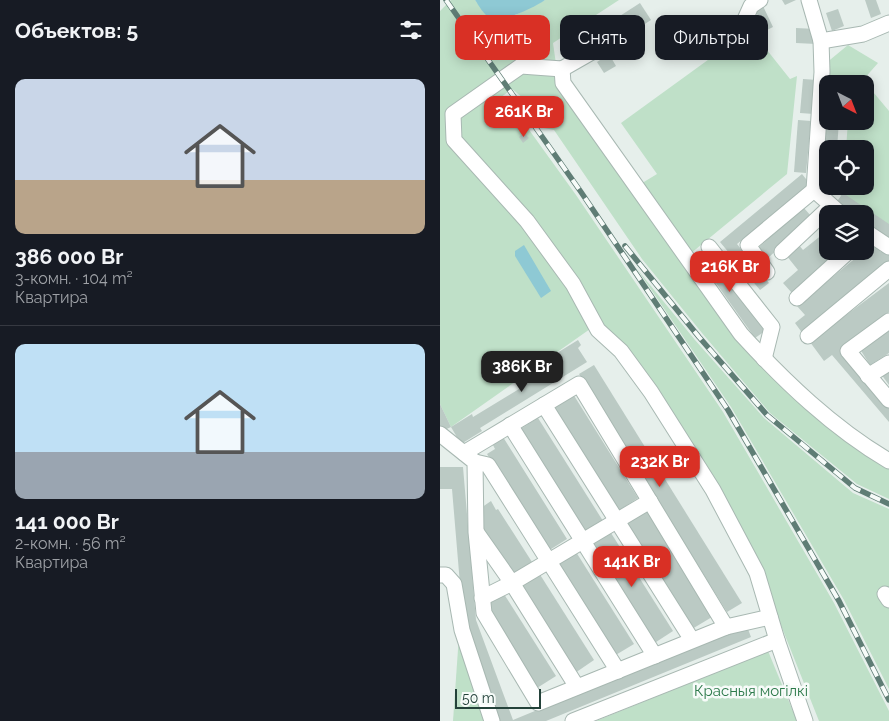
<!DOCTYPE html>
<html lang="ru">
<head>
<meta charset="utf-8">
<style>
	:root { --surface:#171b24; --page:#242831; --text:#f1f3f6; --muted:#9ea1a6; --line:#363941; --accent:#d93025 }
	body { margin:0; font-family:Raleway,sans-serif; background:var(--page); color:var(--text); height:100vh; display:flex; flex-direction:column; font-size:19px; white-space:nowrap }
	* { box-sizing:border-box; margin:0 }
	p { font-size:16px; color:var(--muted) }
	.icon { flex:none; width:28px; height:28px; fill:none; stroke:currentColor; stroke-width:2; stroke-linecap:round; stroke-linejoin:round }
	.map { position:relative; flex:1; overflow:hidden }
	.details { display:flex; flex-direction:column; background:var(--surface); width:440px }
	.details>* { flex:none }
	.hud { position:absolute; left:15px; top:15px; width:359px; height:45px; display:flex; gap:10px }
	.needle { width:32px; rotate:138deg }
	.buttons { position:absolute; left:379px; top:75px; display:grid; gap:10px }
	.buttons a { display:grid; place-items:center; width:55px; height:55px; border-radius:10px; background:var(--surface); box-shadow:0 2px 12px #0003; font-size:25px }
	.scale { position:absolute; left:15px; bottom:12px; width:86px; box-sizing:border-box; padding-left:5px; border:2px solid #24423a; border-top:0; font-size:14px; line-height:18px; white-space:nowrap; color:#24423a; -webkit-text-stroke:4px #f7fbf9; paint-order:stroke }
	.price { position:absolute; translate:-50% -42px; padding:0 11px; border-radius:10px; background:var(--accent); color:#fff; font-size:16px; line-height:32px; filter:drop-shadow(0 1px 2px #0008) }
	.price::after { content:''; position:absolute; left:50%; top:30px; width:15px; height:11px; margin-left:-8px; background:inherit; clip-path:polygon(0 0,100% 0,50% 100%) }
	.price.selected { background:#222; color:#fff }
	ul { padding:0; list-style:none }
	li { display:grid; align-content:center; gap:10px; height:265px; padding:0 15px }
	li+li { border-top:1px solid var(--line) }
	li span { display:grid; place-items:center; height:155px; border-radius:10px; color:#555 }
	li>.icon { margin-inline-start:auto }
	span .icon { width:90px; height:90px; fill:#fffc; stroke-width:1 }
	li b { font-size:21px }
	h2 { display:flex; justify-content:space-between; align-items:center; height:60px; padding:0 15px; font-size:21px }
	.pill { padding:0 18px; border-radius:10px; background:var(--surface); box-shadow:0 2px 12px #0003; font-size:18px; line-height:45px }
	.pill.selected { background:var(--accent); color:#fff }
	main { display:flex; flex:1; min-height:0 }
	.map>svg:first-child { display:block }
</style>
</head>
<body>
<main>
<section class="details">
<h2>Объектов: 5<svg class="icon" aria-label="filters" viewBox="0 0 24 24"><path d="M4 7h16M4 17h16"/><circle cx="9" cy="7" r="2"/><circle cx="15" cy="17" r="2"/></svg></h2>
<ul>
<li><span style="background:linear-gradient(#c9d6e8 65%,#b9a48a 0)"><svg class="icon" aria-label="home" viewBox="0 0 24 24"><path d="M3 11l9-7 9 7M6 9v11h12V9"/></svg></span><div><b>386 000 Br</b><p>3-комн. · 104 m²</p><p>Квартира</p></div></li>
<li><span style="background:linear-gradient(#bfe0f5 70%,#9aa5b1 0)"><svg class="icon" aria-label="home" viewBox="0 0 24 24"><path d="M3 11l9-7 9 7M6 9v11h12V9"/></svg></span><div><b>141 000 Br</b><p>2-комн. · 56 m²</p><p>Квартира</p></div></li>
</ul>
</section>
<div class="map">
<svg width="449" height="721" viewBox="0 0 449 721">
	<rect width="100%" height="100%" fill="#e6efeb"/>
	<g fill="#bfe0c8">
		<polygon points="11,0 35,0 48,17 55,20 73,16 105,0 179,0 113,43 119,85 194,188 217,174 181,123 272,57 323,45 350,79 357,76 347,174 250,254 296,334 449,464 449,499 417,484 330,413 262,333 202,259 114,130 104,128 88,102 72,89 45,109 50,116 69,102 136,195 283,412 394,603 449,711 449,721 379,721 325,585 160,322 11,427 0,404 0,11"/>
		<polygon points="408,45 438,63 423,80 449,111 449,231 425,214 409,212 400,194 402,186 425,186 425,149 406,149 408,121 425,121 425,84 388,84 385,64"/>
		<polygon points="197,269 255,340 324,418 413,493 449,509 449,689 404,600 291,407"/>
		<polygon points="19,635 44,721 13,721"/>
		<polygon points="328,651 357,721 156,721"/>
	</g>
	<g fill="#8ec9d4">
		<path d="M35,0h70c-10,7 -44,24 -55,18 -6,-3 -11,-12 -15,-18z"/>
		<polygon points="84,245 111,291 101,298 75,256 75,251"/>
	</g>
	<g fill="#bbcac4">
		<polygon points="342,0 356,0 345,5"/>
		<polygon points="425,0 436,0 441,14 431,18"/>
		<polygon points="200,3 211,20 180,40 169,23"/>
		<polygon points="322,4 333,27 315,36 311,27 321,22 317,14 314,16"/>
		<polygon points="398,9 404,26 392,31 386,13"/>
		<polygon points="356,28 376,29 376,44 356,43"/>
		<polygon points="169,54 176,66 164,73 157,62"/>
		<polygon points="363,79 377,80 374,114 360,113"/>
		<polygon points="386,105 388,105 388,121 399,121 397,149 388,149 388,173 382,173"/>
		<polygon points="358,120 371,121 366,173 354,172"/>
		<polygon points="84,133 89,138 83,143 79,137"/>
		<polygon points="362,174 370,184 297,244 329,283 320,290 280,242"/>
		<polygon points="403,193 449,224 449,238 425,222 425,214 412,214 396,203"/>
		<polygon points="363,207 372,217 327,259 317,249"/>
		<polygon points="388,230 388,251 400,251 352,293 343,283 358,270 346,255 358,244 363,250"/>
		<polygon points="434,243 441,252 446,248 449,252 449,264 363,334 355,323 365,315 357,306"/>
		<polygon points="266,248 325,331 315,338 256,255"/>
		<polygon points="449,283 449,312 400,349 449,405 449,422 392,355 384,361 370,342"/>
		<polygon points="449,327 449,353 430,365 418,346"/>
		<polygon points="138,340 141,345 138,348 147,362 40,428 42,431 21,444 11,427 32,414 33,417 110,370 107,366 120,358 117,353"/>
		<polygon points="154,365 302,603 287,612 139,374"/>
		<polygon points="449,369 449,385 441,374"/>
		<polygon points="133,394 198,498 178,511 113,407"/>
		<polygon points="0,404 11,427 0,432"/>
		<polygon points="98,418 163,521 144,533 79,430"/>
		<polygon points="63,437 127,539 108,551 47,454 55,449 52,443"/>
		<polygon points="0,467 23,467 36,620 73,720 306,624 311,637 106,721 58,721 23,620 12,489 0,489"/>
		<polygon points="51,501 56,510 58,509 92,562 73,575 38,522 44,519 38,510"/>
		<polygon points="206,509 272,617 252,629 186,521"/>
		<polygon points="171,533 233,631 213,644 151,545"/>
		<polygon points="136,552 194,644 174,656 116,564"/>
		<polygon points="99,573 154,660 135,673 80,585"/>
		<polygon points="64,594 116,676 97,688 44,606"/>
	</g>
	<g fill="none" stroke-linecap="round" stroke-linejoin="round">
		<g stroke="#a8b8b2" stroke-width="17">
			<g id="minor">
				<polyline points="369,0 381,41 382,72 374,190 401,214"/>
				<polyline points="302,26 311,6 320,0"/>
				<polyline points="381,41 423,34 449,23"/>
				<polyline points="122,69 81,66 13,114 14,140 87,221 133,284 158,330 181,351 211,392 273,490 317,573 337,640 365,721"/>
				<path d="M122,69l1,14 178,251c44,48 92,94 148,127"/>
				<polyline points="122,69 164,45"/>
				<polyline points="425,231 449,247"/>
				<polyline points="269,247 332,327 324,359"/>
				<polyline points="342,252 391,206"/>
				<polyline points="327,272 308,245 374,190"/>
				<polyline points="357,298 409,251"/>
				<polyline points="449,321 408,351 449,400"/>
				<polyline points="368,336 449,269"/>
				<polyline points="428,376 449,363"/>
				<polyline points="104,405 252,640"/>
				<polyline points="70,425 215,656"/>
				<polyline points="0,434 35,462 36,532 44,613 98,703 286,627 330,617"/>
				<polyline points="24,453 139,384 286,627"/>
				<polyline points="35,462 48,465 178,671"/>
				<polyline points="37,533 72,583 137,687"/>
				<polyline points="0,575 6,575 14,584 22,630 52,721"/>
				<polyline points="445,594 449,600"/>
				<polyline points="42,598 72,583 210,501"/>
				<polyline points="133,721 337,640"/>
			</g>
		</g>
		<use href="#minor" stroke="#fff" stroke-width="15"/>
		<g stroke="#5f7d75" stroke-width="5.5">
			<g id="rail">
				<polyline points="6,0 141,192 288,410 399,601 449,700"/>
				<polyline points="185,246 259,337 327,415 415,488 449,504"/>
			</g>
		</g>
		<use href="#rail" stroke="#f7fbf9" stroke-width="4" stroke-dasharray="11" stroke-linecap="butt"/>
	</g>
	<g text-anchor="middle" stroke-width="5" stroke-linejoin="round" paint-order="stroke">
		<g font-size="15" fill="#2d7a4b" stroke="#f7fbf9">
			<text x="311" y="696">Красныя могілкі</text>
		</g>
	</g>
</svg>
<div class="buttons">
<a><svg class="needle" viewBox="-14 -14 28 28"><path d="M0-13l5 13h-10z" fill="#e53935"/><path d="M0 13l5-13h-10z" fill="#9ea1a6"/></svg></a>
<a><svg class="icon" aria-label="locate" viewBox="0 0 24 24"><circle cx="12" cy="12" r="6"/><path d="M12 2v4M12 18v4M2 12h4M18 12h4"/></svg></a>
<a><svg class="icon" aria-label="layers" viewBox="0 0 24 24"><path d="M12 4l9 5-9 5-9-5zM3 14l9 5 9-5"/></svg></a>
</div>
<div class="scale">50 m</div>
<b class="price" style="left:84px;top:138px">261K Br</b>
<b class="price" style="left:290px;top:293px">216K Br</b>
<b class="price selected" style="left:82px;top:393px">386K Br</b>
<b class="price" style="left:220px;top:488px">232K Br</b>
<b class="price" style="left:192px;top:588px">141K Br</b>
<div class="hud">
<a class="pill selected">Купить</a>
<a class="pill">Снять</a>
<a class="pill">Фильтры</a>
</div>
</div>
</main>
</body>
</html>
